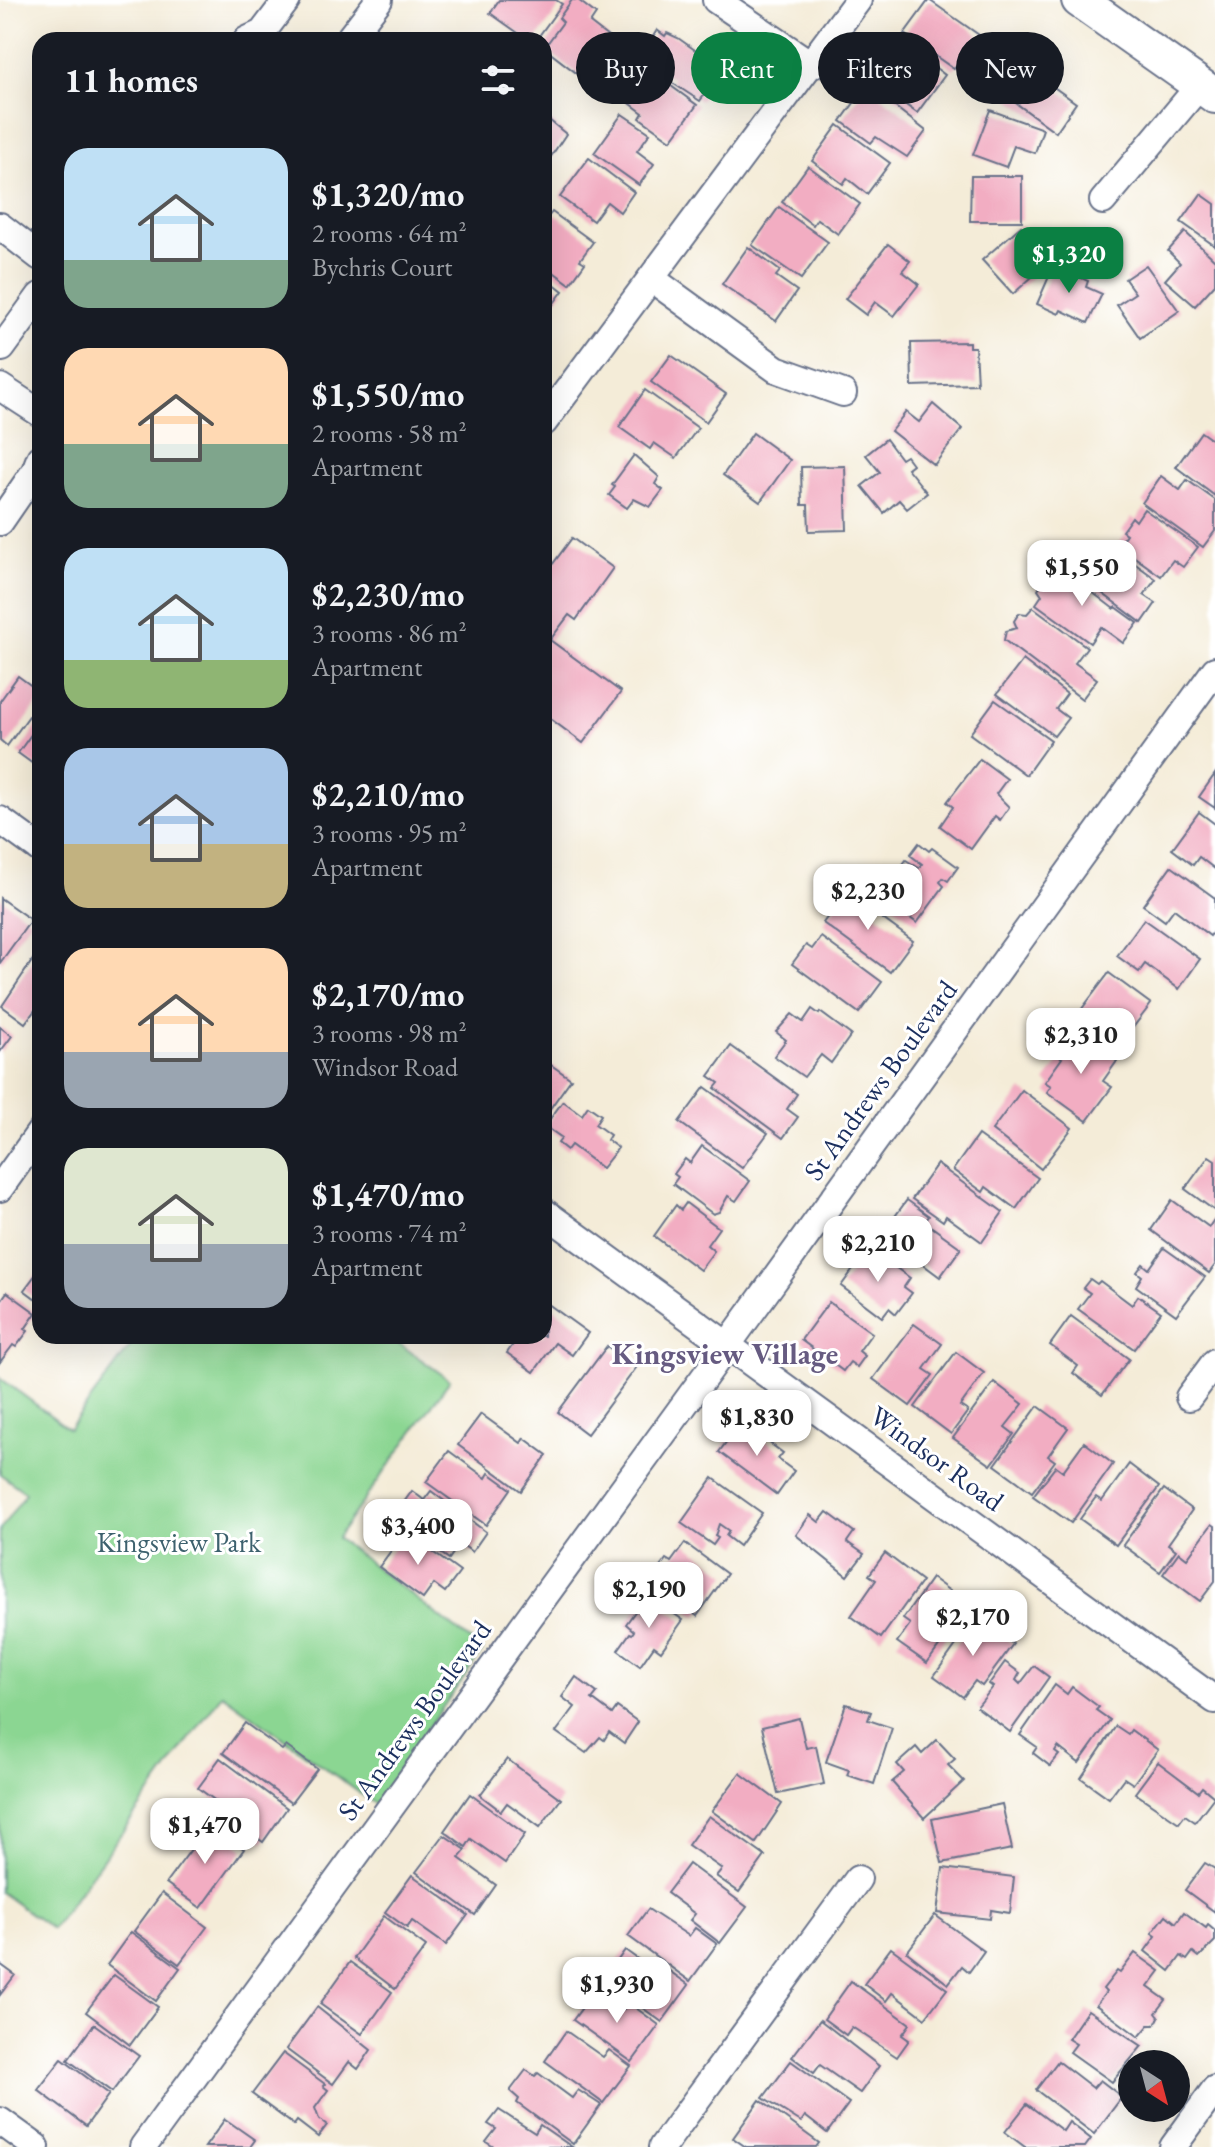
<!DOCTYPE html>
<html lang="en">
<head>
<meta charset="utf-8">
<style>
	:root { --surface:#171b24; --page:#20242c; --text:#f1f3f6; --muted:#9ea1a6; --accent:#0b8043 }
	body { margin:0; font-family:"EB Garamond",serif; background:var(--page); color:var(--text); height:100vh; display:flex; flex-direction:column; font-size:30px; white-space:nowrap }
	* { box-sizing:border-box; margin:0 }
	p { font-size:26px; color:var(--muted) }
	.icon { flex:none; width:44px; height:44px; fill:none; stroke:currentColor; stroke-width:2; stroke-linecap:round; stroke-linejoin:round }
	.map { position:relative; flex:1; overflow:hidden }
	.side { position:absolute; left:32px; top:32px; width:520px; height:1312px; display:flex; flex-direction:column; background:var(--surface); border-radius:24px; box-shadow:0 8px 32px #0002 }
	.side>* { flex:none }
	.guide { position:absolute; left:576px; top:32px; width:518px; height:72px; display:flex; gap:16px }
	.needle { width:52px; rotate:144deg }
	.fabs { position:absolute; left:1118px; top:2050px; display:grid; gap:16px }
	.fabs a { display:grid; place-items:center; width:72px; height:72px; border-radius:50%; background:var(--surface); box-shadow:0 8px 32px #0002; font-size:40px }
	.price { position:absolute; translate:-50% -68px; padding:0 18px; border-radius:16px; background:#fff; color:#222; font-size:26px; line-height:52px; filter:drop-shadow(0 2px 4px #0008) }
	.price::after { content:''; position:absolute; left:50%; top:48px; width:24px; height:18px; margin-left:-12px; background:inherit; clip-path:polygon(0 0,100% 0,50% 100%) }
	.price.selected { background:var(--accent); color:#fff }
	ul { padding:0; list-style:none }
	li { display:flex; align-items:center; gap:24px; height:200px; padding:0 32px }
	li span { display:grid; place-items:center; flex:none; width:224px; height:160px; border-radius:24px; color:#555 }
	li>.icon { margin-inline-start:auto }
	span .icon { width:96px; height:96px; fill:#fffc; stroke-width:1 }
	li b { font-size:34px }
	h2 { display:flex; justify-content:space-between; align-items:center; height:96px; padding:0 32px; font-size:34px }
	.tag { padding:0 28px; border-radius:36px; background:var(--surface); box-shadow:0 8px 32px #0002; font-size:28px; line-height:72px }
	.tag.selected { background:var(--accent); color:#fff }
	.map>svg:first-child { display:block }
</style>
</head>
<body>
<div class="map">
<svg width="1215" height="2147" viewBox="0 0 1215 2147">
	<rect width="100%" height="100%" fill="#fff"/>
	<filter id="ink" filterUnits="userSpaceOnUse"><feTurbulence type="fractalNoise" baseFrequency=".0125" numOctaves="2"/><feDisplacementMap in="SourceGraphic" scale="16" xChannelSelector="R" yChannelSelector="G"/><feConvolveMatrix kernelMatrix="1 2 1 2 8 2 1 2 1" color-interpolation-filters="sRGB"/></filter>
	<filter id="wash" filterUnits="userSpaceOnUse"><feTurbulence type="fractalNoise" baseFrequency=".006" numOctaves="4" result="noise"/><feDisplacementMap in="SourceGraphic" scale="32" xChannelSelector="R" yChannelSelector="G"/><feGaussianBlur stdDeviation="1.8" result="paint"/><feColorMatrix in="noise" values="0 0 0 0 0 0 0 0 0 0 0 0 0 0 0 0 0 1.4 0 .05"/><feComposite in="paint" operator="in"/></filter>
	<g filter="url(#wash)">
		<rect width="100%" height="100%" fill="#f4ecd8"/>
		<polygon fill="#8bd692" stroke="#538278" stroke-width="2" points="138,1336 337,1336 342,1340 346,1336 388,1336 450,1380 337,1538 483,1650 375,1804 222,1694 52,1929 0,1892 0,1530 26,1493 0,1474 0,1378 69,1429"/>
		<g id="blocks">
			<g fill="#f2adc2">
				<polygon points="499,0 556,0 562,4 536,40 528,40 490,13"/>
				<polygon points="572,0 578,0 596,14 590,23 608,37 579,75 544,48 563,22 559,18"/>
				<polygon points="929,0 979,35 954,69 904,34"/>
				<polygon points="657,30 665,36 667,33 678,38 722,69 700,101 671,82 673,78 649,62 656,50 648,45"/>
				<polygon points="912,50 945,75 917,113 870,79 885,59 898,68"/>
				<polygon points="645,67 697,105 671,140 640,118 643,113 623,98"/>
				<polygon points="1027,68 1076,103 1056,132 1006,96"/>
				<polygon points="867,85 926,131 907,157 876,137 871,143 841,121"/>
				<polygon points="990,110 1043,129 1035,153 1014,146 1006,167 973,155"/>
				<polygon points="622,114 650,133 637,151 654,164 639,185 594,153"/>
				<polygon points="549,120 566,134 544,167 544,126"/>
				<polygon points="838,125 890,163 867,194 847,178 843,184 812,161"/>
				<polygon points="589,158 634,192 620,212 607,202 593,221 560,197"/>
				<polygon points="808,166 860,204 838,234 817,219 813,225 782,202"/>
				<polygon points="971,176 1022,176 1022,221 970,221"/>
				<polygon points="1201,194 1215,204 1215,246 1181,222"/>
				<polygon points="779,207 828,242 801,279 752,245"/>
				<polygon points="552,212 593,242 580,260 585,263 570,284 544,265 544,222"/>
				<polygon points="1021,226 1051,260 1013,294 982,260"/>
				<polygon points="1185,232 1215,260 1215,284 1195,306 1165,280 1180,263 1168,251"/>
				<polygon points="888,244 910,261 902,271 919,284 894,316 875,302 866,315 845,299"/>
				<polygon points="748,247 780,271 776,276 797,291 776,321 722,284"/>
				<polygon points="1054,265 1088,281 1086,287 1102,294 1088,323 1061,310 1059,314 1037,304"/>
				<polygon points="1146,265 1179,311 1140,338 1117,305 1135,293 1125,279"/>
				<polygon points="544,276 563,291 548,311 544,308"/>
				<polygon points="969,342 969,347 975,347 977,384 912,386 911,343"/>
				<polygon points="671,355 726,394 706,422 651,382"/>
				<polygon points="645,390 698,428 676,458 654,443 650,449 619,427"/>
				<polygon points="933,404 962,429 934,465 891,431 906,412 919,422"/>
				<polygon points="1201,432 1215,442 1215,496 1176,467"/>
				<polygon points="753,433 790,460 760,502 723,475"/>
				<polygon points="886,439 901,459 906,456 912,464 907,468 927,493 907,509 899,500 884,513 862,486 880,472 866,455"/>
				<polygon points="634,455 659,477 655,484 663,490 650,507 634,499 627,508 609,495 615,487 612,485"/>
				<polygon points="845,466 847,530 809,531 808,505 802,505 801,467"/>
				<polygon points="1161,476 1180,490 1187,480 1215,500 1215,531 1203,547 1142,503"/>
				<polygon points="1144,509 1198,547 1183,567 1173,560 1161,576 1118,545 1126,534 1122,531 1132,517 1136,521"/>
				<polygon points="572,538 613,568 576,620 569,615 550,640 621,692 583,743 544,714 544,576"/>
				<polygon points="1115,549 1156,579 1144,595 1156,603 1142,623 1090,584 1097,573 1095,567 1102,558 1108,558"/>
				<polygon points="1058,566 1114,609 1116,607 1138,623 1123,643 1101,627 1090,643 1036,604 1042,595 1038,589 1043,582 1051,582 1050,572"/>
				<polygon points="1033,607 1087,647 1075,663 1097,679 1082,699 1004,640 1006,631 1017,628 1014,621 1019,613 1027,614"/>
				<polygon points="1023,660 1067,694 1056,709 1068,718 1054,736 997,694"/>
				<polygon points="18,676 40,692 40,701 7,746 0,740 0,701"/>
				<polygon points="995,700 1051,740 1026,775 970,734"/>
				<polygon points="40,722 40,769 18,753"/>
				<polygon points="980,759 1007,779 996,794 1009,807 1000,820 995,816 971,849 940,826 953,807 947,802"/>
				<polygon points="1215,774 1215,808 1199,797"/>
				<polygon points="1199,812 1215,824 1215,869 1199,857 1193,865 1172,849"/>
				<polygon points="919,843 929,851 932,848 958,867 948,881 943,878 940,882 944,886 917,923 887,901 891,895 884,890 906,860 919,868 922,864 910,855"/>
				<polygon points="1171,866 1215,898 1215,929 1210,936 1174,909 1165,921 1143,905"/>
				<polygon points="846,892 913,941 890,972 823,923"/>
				<polygon points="0,898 31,920 0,963"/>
				<polygon points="1144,919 1200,959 1179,989 1145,964 1139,972 1117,956"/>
				<polygon points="821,937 882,982 859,1013 792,964 806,945 812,949"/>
				<polygon points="40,949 40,1012 36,1009 25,1023 2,1006"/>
				<polygon points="1109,973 1151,1004 1131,1030 1127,1027 1121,1035 1126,1039 1116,1051 1092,1033 1099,1023 1081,1010"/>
				<polygon points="812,1009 819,1014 820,1012 851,1035 831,1063 821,1055 804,1077 774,1056 786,1040 776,1032 792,1014 803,1022"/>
				<polygon points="0,1027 12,1036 0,1052"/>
				<polygon points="1074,1030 1117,1061 1103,1081 1112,1087 1087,1121 1047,1092 1051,1086 1045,1082 1062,1058 1057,1054"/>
				<polygon points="731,1046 797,1094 787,1109 798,1117 783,1138 715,1088 719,1083 709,1076"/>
				<polygon points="544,1060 571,1079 544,1117"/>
				<polygon points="705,1087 768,1133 742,1168 679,1122"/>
				<polygon points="1022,1090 1072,1128 1041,1169 992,1130"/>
				<polygon points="563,1101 582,1115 588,1106 601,1115 595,1124 610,1135 607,1140 618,1148 602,1168 571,1145 567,1150 558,1143 562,1138 545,1126"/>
				<polygon points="978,1135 1038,1178 1016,1209 986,1187 983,1192 953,1170"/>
				<polygon points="702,1146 750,1181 736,1201 728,1196 719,1212 713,1214 673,1184 678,1177 674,1174 685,1159 690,1163"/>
				<polygon points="1209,1156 1215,1160 1215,1211 1185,1189"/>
				<polygon points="937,1164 1003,1212 982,1242 946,1216 943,1221 912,1199"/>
				<polygon points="907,1200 929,1216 925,1222 961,1248 940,1277 882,1234"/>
				<polygon points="1172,1200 1209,1227 1215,1218 1215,1265 1209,1273 1151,1230"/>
				<polygon points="686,1203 719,1228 707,1245 714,1251 700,1270 654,1236 676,1205 681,1210"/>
				<polygon points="869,1248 910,1278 904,1287 912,1293 896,1314 889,1308 882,1317 841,1286"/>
				<polygon points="1164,1248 1205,1277 1176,1315 1136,1286 1142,1276 1137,1272 1143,1264 1149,1269"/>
				<polygon points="40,1269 40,1302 24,1290"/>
				<polygon points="1090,1279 1097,1284 1100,1281 1132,1305 1138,1296 1161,1312 1134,1349 1078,1309 1090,1293 1083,1288"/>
				<polygon points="7,1292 36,1313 25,1329 28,1331 16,1347 13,1345 0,1362 0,1302"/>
				<polygon points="544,1301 588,1333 572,1355 555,1343 534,1372 507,1353 519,1336 544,1336"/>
				<polygon points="829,1302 872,1333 859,1351 865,1356 857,1367 850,1362 843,1371 801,1340"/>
				<polygon points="1071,1316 1129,1359 1102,1395 1073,1373 1078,1366 1050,1345"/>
				<polygon points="914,1324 942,1344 924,1369 933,1375 910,1406 873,1379"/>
				<polygon points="607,1346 636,1368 587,1434 558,1412"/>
				<polygon points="956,1352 984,1373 960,1406 968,1411 951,1434 915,1407"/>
				<polygon points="994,1382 1023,1404 1005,1427 1014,1434 991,1465 953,1438"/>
				<polygon points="1038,1406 1068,1428 1048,1456 1055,1461 1032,1492 995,1465"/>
				<polygon points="481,1414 521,1443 524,1438 547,1455 521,1491 458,1445"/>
				<polygon points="741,1422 783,1453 778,1459 794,1471 777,1495 719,1452"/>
				<polygon points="1084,1442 1113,1464 1071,1523 1033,1496 1056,1466 1063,1471"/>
				<polygon points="449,1451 486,1478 489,1473 511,1489 486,1525 426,1482"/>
				<polygon points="1129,1464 1159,1487 1116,1545 1080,1519 1096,1497 1102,1501"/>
				<polygon points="713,1478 762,1513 739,1546 726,1536 729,1531 719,1524 715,1536 718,1538 713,1545 681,1523"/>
				<polygon points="1164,1489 1192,1510 1168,1544 1176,1550 1160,1572 1123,1545"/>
				<polygon points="412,1491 424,1500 431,1491 486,1532 472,1552 460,1543 449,1559 405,1527 411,1518 399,1509"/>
				<polygon points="827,1512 854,1532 847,1542 864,1554 847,1576 796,1535 810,1515 819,1522"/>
				<polygon points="1212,1524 1215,1526 1215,1581 1200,1601 1163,1574 1179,1552 1187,1558"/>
				<polygon points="405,1532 460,1572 445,1592 434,1584 423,1599 379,1567"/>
				<polygon points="685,1543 727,1574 697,1616 650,1581 666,1559 671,1562"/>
				<polygon points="885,1553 922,1581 881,1638 851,1616 876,1580 869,1575"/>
				<polygon points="932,1578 969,1605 927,1663 897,1642 910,1624 903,1619"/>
				<polygon points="647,1595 683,1620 661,1651 654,1646 640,1666 618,1650 630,1633 632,1634 634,1631 626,1624"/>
				<polygon points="976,1617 1013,1644 982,1686 975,1681 963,1697 934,1676"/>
				<polygon points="1005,1662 1020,1673 1016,1680 1020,1684 1034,1666 1049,1677 1010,1732 977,1707 993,1687 989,1684"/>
				<polygon points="576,1677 597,1693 592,1699 612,1714 617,1707 638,1722 624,1743 609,1732 604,1740 600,1737 586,1753 556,1732 575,1707 562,1697"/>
				<polygon points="1055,1685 1067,1694 1072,1687 1099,1707 1096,1710 1110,1720 1079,1763 1058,1747 1055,1752 1059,1755 1050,1766 1033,1753 1037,1747 1020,1735"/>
				<polygon points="846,1704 871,1712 868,1720 892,1728 874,1784 847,1775 849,1770 826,1762"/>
				<polygon points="799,1718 806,1748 816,1746 824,1784 778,1794 762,1727"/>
				<polygon points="245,1723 282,1750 286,1746 317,1769 291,1803 223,1753"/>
				<polygon points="1116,1726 1128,1734 1131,1730 1158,1750 1133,1784 1124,1778 1109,1798 1081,1778"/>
				<polygon points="937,1740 955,1759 948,1765 964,1781 924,1818 892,1782 904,1772 897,1764 916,1747 922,1754"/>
				<polygon points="220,1758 287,1808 263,1842 232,1819 235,1815 198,1788"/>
				<polygon points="507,1759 561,1799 540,1827 507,1803 501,1811 480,1795"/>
				<polygon points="1158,1762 1198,1792 1202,1787 1214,1797 1195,1822 1185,1815 1179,1823 1135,1793"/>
				<polygon points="740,1773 782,1804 756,1843 712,1811"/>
				<polygon points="470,1794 525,1834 505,1863 471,1839 466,1847 444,1831"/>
				<polygon points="1002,1804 1012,1849 942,1863 932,1819"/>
				<polygon points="709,1816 765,1856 739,1892 716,1876 722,1869 688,1845"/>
				<polygon points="210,1824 244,1849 201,1908 166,1883"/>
				<polygon points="444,1835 466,1850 459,1858 496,1885 475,1915 416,1872"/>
				<polygon points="1205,1863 1215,1869 1215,1912 1185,1890"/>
				<polygon points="689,1864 747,1907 720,1943 690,1920 695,1914 667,1893"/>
				<polygon points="943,1868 1014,1877 1010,1913 991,1910 990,1919 937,1913"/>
				<polygon points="412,1875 468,1915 446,1945 412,1921 407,1928 385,1912"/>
				<polygon points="162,1893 207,1927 179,1964 134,1931"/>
				<polygon points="648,1909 689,1936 695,1928 717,1944 690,1981 628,1936"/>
				<polygon points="1184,1912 1206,1928 1208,1925 1215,1931 1215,1941 1199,1957 1193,1952 1187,1960 1181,1956 1170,1971 1145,1951 1156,1936 1152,1933 1166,1915 1176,1923"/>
				<polygon points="935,1915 984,1951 969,1972 962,1966 948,1984 907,1952"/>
				<polygon points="384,1916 426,1947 395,1989 354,1958"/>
				<polygon points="131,1932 180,1968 156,2001 107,1965"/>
				<polygon points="891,1948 947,1989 925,2018 892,1993 886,2001 864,1984"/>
				<polygon points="625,1950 653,1970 658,1963 689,1985 662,2022 604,1980"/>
				<polygon points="1135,1953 1160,1971 1148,1987 1166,2000 1156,2013 1159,2017 1155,2025 1149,2025 1139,2037 1096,2005 1106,1992 1103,1989 1117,1971 1120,1973"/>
				<polygon points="350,1962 392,1992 362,2034 320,2004"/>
				<polygon points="0,1964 15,1975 0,1995"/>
				<polygon points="114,1975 158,2007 130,2045 86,2012"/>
				<polygon points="851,1981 910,2024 902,2035 909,2040 897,2057 852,2027 846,2035 824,2019"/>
				<polygon points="595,1990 623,2010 629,2003 659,2025 632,2062 573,2020"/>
				<polygon points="317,2007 371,2050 358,2069 349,2062 333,2084 286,2049"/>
				<polygon points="1088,2010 1142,2046 1112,2082 1070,2052 1076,2044 1068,2039"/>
				<polygon points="820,2020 879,2066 860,2093 820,2065 814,2073 792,2057"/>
				<polygon points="94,2024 139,2056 112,2092 68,2060"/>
				<polygon points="566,2031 603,2057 609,2050 631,2066 603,2103 545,2061"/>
				<polygon points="283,2053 325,2084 323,2086 328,2090 315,2108 319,2119 327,2125 318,2137 297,2121 294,2125 252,2094"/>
				<polygon points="62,2059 109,2094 86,2126 38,2090"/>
				<polygon points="791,2061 849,2103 827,2133 805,2116 801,2122 763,2098"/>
				<polygon points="1058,2061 1093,2088 1100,2080 1122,2097 1094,2134 1036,2090"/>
				<polygon points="526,2070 535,2076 538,2073 572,2098 578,2090 601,2105 573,2144 517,2103 519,2099 510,2091"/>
				<polygon points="760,2100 819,2143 816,2147 746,2147 733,2138"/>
				<polygon points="1027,2104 1063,2131 1069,2122 1091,2139 1085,2147 1025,2147 1005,2132"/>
				<polygon points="499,2110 535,2133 540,2125 572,2147 494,2147 486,2142 496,2129 488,2124"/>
				<polygon points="225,2119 255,2140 250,2147 205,2147"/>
			</g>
		</g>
	</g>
	<g filter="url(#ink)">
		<use href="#blocks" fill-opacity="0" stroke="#677189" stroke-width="2"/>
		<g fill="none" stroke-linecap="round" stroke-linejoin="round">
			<g stroke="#677189" stroke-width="30">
				<g id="minor">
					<polyline points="716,0 812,65"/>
					<polyline points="247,40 262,33 287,0"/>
					<polyline points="348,40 379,0"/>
					<polyline points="1103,201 1200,85"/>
					<polyline points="0,226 40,257"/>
					<polyline points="652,279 776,369 843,393"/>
					<polyline points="2,348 40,296"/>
					<polyline points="0,387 40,413"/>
					<polyline points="544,422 858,0"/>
					<polyline points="0,522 35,471 40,458"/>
					<polyline points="0,820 40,849"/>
					<polyline points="0,1188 40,1132"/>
					<polyline points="544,1212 1215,1700"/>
					<polyline points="1189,1397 1215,1362"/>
					<polyline points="0,2121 36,2147"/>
					<polyline points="143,2147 708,1372 1215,670"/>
					<polyline points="662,2147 858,1879"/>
					<polyline points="1173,2147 1215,2089"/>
				</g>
			</g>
			<g stroke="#677189" stroke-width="38">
				<polyline id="major" points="1079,0 1215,96"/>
			</g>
			<use href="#minor" stroke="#fff" stroke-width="26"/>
			<use href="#major" stroke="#fff" stroke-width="34"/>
		</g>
	</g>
	<g text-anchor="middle" stroke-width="6" stroke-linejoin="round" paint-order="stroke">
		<g font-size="28" fill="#1b2f5e" stroke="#fff">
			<text transform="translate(880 1080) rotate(-54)" y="10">St Andrews Boulevard</text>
			<text transform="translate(937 1458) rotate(36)" y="10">Windsor Road</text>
			<text transform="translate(414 1720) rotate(-54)" y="10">St Andrews Boulevard</text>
		</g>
		<g font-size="28" fill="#3d616e" stroke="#fff">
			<text x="179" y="1552">Kingsview Park</text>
		</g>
		<g font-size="30" font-weight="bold" fill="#665b81" stroke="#fff">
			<text x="725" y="1364">Kingsview Village</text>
		</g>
	</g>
</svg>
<div class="fabs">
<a><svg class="needle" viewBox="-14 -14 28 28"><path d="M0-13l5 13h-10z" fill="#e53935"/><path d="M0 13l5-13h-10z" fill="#9ea1a6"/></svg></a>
</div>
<b class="price selected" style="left:1069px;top:295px">$1,320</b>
<b class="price" style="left:1082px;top:608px">$1,550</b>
<b class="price" style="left:868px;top:932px">$2,230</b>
<b class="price" style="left:1081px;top:1076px">$2,310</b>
<b class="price" style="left:878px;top:1284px">$2,210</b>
<b class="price" style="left:757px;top:1458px">$1,830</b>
<b class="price" style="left:418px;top:1567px">$3,400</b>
<b class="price" style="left:649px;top:1630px">$2,190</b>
<b class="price" style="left:973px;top:1658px">$2,170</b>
<b class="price" style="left:205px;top:1866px">$1,470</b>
<b class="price" style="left:617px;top:2025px">$1,930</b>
<div class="guide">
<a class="tag">Buy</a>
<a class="tag selected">Rent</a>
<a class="tag">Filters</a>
<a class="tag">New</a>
</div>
<section class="side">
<h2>11 homes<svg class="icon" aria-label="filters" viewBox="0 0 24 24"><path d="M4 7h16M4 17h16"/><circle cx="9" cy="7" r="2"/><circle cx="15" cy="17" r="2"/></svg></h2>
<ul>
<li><span style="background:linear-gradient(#bfe0f5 70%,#7fa58c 0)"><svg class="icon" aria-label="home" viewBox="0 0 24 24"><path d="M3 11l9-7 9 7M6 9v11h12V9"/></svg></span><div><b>$1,320/mo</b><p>2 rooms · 64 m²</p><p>Bychris Court</p></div></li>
<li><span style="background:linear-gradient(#ffd9b3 60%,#7fa58c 0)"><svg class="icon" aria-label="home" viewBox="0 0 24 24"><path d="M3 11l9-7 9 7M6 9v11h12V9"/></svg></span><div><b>$1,550/mo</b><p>2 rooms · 58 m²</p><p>Apartment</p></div></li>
<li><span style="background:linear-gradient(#bfe0f5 70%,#8fb573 0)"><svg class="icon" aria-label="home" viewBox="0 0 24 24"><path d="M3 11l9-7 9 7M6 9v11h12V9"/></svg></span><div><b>$2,230/mo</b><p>3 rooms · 86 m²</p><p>Apartment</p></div></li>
<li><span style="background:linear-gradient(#a9c7e8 60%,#c2b280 0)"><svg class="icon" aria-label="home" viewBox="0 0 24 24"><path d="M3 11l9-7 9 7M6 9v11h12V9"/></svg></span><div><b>$2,210/mo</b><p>3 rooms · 95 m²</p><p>Apartment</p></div></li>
<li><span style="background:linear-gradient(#ffd9b3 65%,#9aa5b1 0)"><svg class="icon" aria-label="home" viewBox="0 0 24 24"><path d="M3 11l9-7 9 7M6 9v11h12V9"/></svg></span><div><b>$2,170/mo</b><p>3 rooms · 98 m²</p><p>Windsor Road</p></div></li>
<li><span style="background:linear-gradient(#dfe7d0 60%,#9aa5b1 0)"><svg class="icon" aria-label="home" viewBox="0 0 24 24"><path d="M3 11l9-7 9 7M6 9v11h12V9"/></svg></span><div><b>$1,470/mo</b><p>3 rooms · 74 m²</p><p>Apartment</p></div></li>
</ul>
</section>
</div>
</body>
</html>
